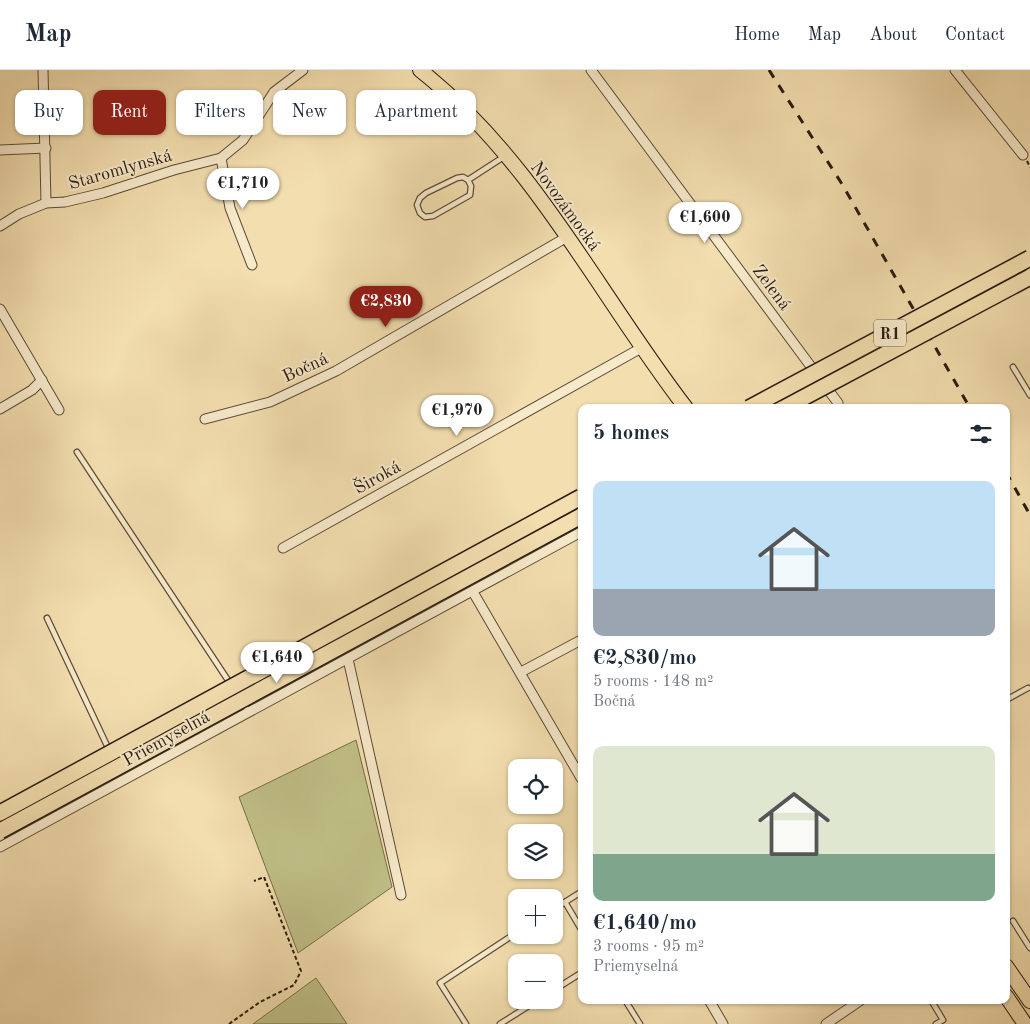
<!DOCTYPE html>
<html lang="en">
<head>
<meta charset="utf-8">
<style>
	:root { --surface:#fff; --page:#f6f6f7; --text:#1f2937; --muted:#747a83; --line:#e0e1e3; --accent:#8f2418 }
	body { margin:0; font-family:"Old Standard TT",serif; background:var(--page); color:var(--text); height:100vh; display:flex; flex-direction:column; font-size:19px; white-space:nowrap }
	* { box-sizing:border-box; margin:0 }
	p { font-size:16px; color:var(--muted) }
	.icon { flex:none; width:28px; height:28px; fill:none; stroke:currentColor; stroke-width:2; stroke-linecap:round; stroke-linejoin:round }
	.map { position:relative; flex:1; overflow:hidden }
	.side { position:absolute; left:578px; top:334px; width:432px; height:600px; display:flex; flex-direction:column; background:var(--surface); border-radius:10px; box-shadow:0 1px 4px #0004 }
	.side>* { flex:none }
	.banner { position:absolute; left:15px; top:20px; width:475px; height:45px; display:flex; gap:10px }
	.buttons { position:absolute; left:508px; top:689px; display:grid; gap:10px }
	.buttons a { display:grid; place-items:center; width:55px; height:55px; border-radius:10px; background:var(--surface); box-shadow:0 1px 4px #0004; font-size:25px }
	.price { position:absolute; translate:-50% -42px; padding:0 11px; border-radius:18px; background:#fff; color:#222; font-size:16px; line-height:32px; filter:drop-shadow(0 1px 2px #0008) }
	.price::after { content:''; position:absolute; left:50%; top:30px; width:15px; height:11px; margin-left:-8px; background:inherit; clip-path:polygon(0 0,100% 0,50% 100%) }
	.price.current { background:var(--accent); color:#fff }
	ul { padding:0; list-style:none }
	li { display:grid; align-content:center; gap:10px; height:265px; padding:0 15px }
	li span { display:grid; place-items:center; height:155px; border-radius:10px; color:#555 }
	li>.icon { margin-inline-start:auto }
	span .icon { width:90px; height:90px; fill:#fffc; stroke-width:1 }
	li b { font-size:21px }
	h2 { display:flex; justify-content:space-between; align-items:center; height:60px; padding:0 15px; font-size:21px }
	.pill { padding:0 18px; border-radius:10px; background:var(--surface); box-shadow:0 1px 4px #0004; font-size:18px; line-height:45px }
	.pill.current { background:var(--accent); color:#fff }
	header { display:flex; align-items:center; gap:30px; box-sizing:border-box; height:70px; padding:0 25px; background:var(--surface); border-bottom:1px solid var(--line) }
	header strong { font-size:24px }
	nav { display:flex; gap:28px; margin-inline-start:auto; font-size:18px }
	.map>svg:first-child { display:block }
</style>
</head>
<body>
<header>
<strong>Map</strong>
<nav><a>Home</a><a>Map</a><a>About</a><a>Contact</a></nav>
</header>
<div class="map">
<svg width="1030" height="954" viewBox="0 0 1030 954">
	<rect width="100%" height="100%" fill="#f3deaf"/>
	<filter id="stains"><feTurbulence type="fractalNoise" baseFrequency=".004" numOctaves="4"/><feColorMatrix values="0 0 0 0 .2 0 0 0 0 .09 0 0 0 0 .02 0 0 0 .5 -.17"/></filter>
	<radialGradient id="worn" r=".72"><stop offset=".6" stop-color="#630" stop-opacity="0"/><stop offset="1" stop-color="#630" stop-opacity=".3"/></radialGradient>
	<g fill="#c0c087" stroke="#746e4b">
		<polygon points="356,670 392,817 298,883 239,727"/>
		<polygon points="316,908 347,954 253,954"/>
	</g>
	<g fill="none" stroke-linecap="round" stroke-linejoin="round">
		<g stroke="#5c4c37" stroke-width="7">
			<g id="lane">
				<polyline points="468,110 463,107 457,108 426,123 420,128 417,135 420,143 425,147 433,146 470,125 471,116 468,110 505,86"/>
				<polyline points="1013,297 1030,325"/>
				<polyline points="77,382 249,642"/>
				<polyline points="47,548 110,682"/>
				<polyline points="1006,630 1028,618"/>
				<polyline points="565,832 581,859"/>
				<polyline points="554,839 581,822"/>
				<polyline points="1013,851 1030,878"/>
				<polyline points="554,920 581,903"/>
				<polyline points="625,930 640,954"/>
				<polyline points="931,930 943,950 936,954"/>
				<polyline points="466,954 440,913 516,863"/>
				<polyline points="500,954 538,930"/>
			</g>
		</g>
		<g stroke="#5c4c37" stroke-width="11">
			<g id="street">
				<polyline points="43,0 46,133"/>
				<polyline points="591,0 838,333"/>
				<polyline points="955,0 1023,85"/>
				<polyline points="0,80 46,78"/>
				<polyline points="221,88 230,138 252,195"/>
				<polyline points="0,156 19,144 46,133 65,132 103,123 174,100 221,88 243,70 274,22 303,0"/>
				<polyline points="0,239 59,340"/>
				<polyline points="0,339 32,320 42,310"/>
				<polyline points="205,349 270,332 336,301 567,167"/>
				<polyline points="283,478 643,277"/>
				<polyline points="473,522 581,708"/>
				<polyline points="348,589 401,825"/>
				<polyline points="521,602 581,570"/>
				<polyline points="0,777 581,462"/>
				<polyline points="709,930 723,954"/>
				<polyline points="826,954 861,930"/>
			</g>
		</g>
		<g stroke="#291b0f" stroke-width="16">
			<g id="primary">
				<path d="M420,0c114,90 179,225 266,338"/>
				<polyline points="1006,896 1030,931"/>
				<polyline points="1006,926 1025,954"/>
			</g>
		</g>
		<g stroke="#291b0f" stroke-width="2" stroke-dasharray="4 2.5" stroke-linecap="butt">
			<polyline points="1027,91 1030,97"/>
			<polyline points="229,954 260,932 294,915 301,901 264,807 254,811"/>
		</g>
		<use href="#lane" stroke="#f7eacb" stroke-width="4.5"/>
		<use href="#street" stroke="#f7eacb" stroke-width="9"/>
		<use href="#primary" stroke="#f3deaf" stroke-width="14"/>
		<g stroke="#291b0f" stroke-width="3" stroke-dasharray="9 9" stroke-linecap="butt">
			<polyline points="769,0 842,114 970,338"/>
			<polyline points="1006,402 1030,445"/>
		</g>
		<g stroke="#291b0f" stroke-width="18" stroke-linecap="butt">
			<g id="highway-bridge">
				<polyline points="749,338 1030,188"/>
				<polyline points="784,338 1030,207"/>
				<polyline points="0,743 581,427"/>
				<polyline points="0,761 581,446"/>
			</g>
		</g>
		<use href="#highway-bridge" stroke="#f3deaf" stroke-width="15"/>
	</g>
	<g text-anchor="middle" stroke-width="4" stroke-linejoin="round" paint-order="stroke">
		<rect fill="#f7eacb" stroke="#675947" stroke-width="1" x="874" y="249.5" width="32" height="27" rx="4"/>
		<g font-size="16" font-weight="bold" fill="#291b0f">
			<text x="890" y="269">R1</text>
		</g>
		<g font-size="18" fill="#291b0f" stroke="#f7eacb">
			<text transform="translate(120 99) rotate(-16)" y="6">Staromlynská</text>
			<text transform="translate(566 136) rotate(54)" y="6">Novozámocká</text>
			<text transform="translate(772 217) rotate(53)" y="6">Zelená</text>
			<text transform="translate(305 297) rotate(-25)" y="6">Bočná</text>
			<text transform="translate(377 407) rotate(-29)" y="6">Široká</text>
			<text transform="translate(166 668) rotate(-29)" y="6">Priemyselná</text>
		</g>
	</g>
	<rect width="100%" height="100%" filter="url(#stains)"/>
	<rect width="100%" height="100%" fill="url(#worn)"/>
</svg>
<div class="buttons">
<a><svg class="icon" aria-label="locate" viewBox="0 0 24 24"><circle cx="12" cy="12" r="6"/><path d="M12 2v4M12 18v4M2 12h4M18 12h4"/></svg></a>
<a><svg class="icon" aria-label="layers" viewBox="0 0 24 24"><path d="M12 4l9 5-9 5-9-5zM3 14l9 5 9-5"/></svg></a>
<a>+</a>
<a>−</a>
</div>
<b class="price" style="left:243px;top:140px">€1,710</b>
<b class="price" style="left:705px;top:174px">€1,600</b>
<b class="price current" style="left:386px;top:258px">€2,830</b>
<b class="price" style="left:457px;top:367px">€1,970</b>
<b class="price" style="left:277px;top:614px">€1,640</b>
<div class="banner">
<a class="pill">Buy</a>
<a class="pill current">Rent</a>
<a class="pill">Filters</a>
<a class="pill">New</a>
<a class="pill">Apartment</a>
</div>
<section class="side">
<h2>5 homes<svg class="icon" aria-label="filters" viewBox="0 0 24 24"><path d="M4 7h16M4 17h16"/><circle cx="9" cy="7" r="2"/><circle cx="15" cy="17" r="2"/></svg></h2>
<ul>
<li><span style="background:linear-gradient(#bfe0f5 70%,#9aa5b1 0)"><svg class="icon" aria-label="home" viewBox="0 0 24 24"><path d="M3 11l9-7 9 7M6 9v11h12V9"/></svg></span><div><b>€2,830/mo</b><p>5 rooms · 148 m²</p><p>Bočná</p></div></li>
<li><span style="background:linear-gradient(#dfe7d0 70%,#7fa58c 0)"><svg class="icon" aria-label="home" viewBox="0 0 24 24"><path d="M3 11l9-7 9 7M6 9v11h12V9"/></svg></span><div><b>€1,640/mo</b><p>3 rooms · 95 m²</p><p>Priemyselná</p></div></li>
</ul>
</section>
</div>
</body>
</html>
